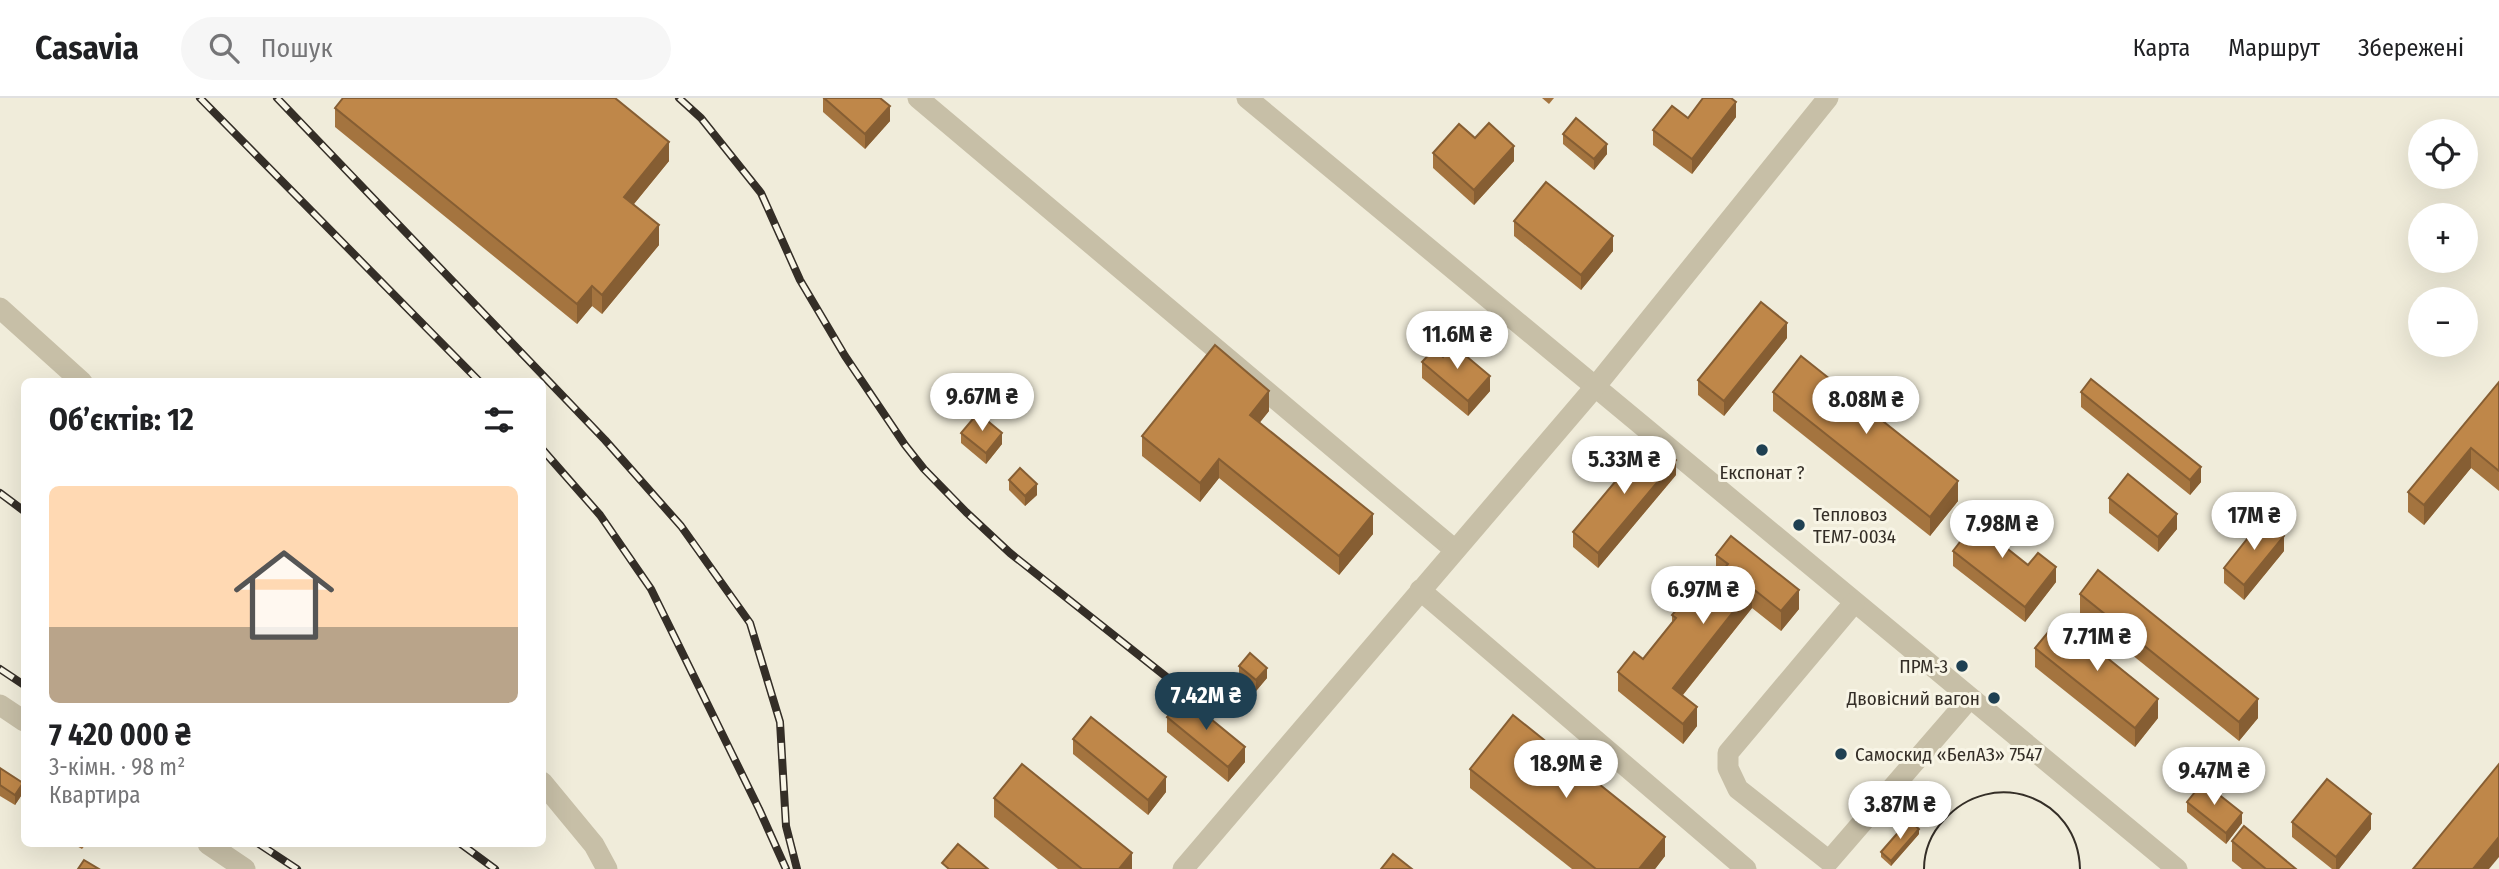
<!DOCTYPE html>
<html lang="uk">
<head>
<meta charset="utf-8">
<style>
	:root { --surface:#fff; --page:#f6f6f6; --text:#202124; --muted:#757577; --line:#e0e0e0; --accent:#1f4052 }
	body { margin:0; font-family:"Fira Sans Condensed",sans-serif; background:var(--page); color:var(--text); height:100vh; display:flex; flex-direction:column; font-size:26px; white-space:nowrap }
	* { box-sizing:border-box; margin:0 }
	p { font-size:23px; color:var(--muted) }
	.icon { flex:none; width:38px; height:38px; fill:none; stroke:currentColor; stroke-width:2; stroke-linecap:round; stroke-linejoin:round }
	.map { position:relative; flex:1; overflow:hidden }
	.details { position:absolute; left:21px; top:280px; width:525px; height:469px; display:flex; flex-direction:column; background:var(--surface); border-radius:10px; box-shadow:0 7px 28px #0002 }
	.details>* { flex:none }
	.controls { position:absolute; left:2408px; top:21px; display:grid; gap:14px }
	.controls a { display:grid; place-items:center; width:70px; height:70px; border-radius:50%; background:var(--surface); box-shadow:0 7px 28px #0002; font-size:35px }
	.price { position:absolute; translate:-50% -60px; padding:0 16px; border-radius:24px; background:#fff; color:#222; font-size:23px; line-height:46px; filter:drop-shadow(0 2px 4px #0008) }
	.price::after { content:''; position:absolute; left:50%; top:42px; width:21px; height:16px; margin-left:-10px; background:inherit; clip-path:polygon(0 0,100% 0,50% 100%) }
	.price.on { background:var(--accent); color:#fff }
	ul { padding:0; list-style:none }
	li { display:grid; align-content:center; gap:14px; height:371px; padding:0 28px }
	li span { display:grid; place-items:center; height:217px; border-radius:10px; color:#555 }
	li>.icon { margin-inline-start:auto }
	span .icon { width:126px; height:126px; fill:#fffc; stroke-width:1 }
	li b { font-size:30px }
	h2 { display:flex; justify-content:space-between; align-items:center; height:84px; padding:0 28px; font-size:30px }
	header { display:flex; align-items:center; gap:42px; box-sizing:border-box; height:98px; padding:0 35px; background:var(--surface); border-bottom:2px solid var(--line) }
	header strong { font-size:33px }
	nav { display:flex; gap:38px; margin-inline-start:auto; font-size:24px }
	.search { width:490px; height:63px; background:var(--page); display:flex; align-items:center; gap:18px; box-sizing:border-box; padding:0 24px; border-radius:38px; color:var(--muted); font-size:26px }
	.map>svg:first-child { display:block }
</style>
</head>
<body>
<header>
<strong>Casavia</strong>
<div class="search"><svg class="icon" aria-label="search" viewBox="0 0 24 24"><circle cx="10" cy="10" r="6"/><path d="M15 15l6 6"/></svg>Пошук</div>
<nav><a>Карта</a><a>Маршрут</a><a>Збережені</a></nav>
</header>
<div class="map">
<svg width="2499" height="771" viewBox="0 0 2499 771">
	<rect width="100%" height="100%" fill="#f0ecda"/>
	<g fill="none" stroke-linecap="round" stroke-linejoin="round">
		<g stroke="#c7bfa7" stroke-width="21">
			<polyline points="918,0 1455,452"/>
			<polyline points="1247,0 2177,771"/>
			<polyline points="0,210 82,284"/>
			<polyline points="1420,492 1746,771"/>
			<polyline points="1854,505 1728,655 1728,670 1738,691 1829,763 1970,600"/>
			<polyline points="0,607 24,623"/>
			<polyline points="542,684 594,747 607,771"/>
			<polyline points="208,746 245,771"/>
			<polyline points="1183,771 1595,289 1828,0"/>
		</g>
		<path stroke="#342e27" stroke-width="2" d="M1924,771c0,-18 7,-36 20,-49 48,-54 134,-24 136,49"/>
		<g stroke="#342e27" stroke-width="8">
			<g id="rail">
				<polyline points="200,0 480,284"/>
				<polyline points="277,0 605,342 681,428 750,525 780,624 786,728 797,771"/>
				<polyline points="679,0 701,20 761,95 800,182 845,258 905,347 924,371 966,414 1010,455 1193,600"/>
				<polyline points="542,351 600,417 651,491 759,711 786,771"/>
				<polyline points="0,395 24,413"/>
				<polyline points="0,571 24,587"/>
				<polyline points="259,746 297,771"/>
				<polyline points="461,746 495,771"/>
			</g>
		</g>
		<use href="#rail" stroke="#f8f5e6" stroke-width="5" stroke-dasharray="16" stroke-linecap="butt"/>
	</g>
	<g fill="#a4743f">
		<polygon points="823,0 880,0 890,23 865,51 823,14"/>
		<polygon points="1542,0 1554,0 1549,6"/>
		<polygon points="335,10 669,63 634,106 659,147 602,216 592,208 577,226 335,29"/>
		<polygon points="1736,19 1692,76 1653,47 1653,32 1688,20"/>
		<polygon points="1563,36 1607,56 1594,72 1563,46"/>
		<polygon points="1475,40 1514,63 1474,107 1433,70 1433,55"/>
		<polygon points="1514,123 1613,153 1581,192 1514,138"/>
		<polygon points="1787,240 1724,318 1698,297 1698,282"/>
		<polygon points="1443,259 1490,293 1468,318 1422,280 1422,264"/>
		<polygon points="2499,284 2499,393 2471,370 2424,427 2408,414 2408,394"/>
		<polygon points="1773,294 1958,403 1930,438 1773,313"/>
		<polygon points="2081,294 2201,384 2190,397 2081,309"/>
		<polygon points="1269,313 1259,325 1373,436 1339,477 1219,380 1200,404 1142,358 1142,338"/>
		<polygon points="961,335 1002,346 986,366 961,345"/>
		<polygon points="1676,377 1598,470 1573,449 1573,434"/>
		<polygon points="1009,382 1037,397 1025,408 1009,392"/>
		<polygon points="2109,400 2177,431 2158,454 2109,415"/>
		<polygon points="2006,440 2001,446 2028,467 2056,484 2025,524 1953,468 1953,453"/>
		<polygon points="2284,453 2244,502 2224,485 2224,470"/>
		<polygon points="1716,457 1799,511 1781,533 1752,510 1683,597 1697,628 1683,646 1618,593 1618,574 1643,561 1672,524 1672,517 1694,507 1718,478 1716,476"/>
		<polygon points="2080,496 2258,620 2239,643 2080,515"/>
		<polygon points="2035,550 2158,620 2135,649 2035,569"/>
		<polygon points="1239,568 1267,580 1256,593 1239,578"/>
		<polygon points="1167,619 1245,664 1228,684 1167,634"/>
		<polygon points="1073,641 1166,694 1148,717 1073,656"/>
		<polygon points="0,670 23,695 15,707 0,698"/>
		<polygon points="1470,671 1665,758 1655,771 1572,771 1470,690"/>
		<polygon points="994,700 1132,771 1058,771 994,719"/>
		<polygon points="2187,704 2242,725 2226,746 2187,714"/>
		<polygon points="2292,724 2371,731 2339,771 2332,771 2292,739"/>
		<polygon points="1919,736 1891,768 1881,759 1881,754"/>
		<polygon points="2232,743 2296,771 2242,771 2232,763"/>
		<polygon points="73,746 86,746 82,751"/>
	</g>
	<g fill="#865e33">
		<polygon points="1736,4 1736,19 1692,76 1692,61"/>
		<polygon points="890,8 890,23 865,51 865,36"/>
		<polygon points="669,44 669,63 624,118 624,99"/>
		<polygon points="1607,46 1607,56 1594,72 1594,61"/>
		<polygon points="1514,48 1514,63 1474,107 1474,92"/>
		<polygon points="659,127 659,147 602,216 602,197"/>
		<polygon points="1613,138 1613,153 1581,192 1581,177"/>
		<polygon points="592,188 592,208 577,226 577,206"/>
		<polygon points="1787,225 1787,240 1724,318 1724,303"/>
		<polygon points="1490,278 1490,293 1468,318 1468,303"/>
		<polygon points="1269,293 1269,313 1250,337 1250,317"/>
		<polygon points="1002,335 1002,346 986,366 986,355"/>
		<polygon points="2471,350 2471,370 2424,427 2424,407"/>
		<polygon points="1219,361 1219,380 1200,404 1200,385"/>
		<polygon points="1676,362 1676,377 1598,470 1598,455"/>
		<polygon points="2201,369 2201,384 2190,397 2190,382"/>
		<polygon points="1958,383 1958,403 1930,438 1930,419"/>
		<polygon points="1037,386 1037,397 1025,408 1025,398"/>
		<polygon points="1373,416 1373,436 1339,477 1339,458"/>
		<polygon points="2177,416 2177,431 2158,454 2158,439"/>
		<polygon points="2006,425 2006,440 1994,455 1994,440"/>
		<polygon points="2284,438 2284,453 2244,502 2244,487"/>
		<polygon points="2056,469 2056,484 2025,524 2025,509"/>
		<polygon points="1752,490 1752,510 1673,609 1673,590"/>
		<polygon points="1799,492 1799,511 1781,533 1781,513"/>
		<polygon points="1267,570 1267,580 1256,593 1256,582"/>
		<polygon points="2158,601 2158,620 2135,649 2135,630"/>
		<polygon points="2258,601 2258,620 2239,643 2239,624"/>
		<polygon points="1697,609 1697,628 1683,646 1683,626"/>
		<polygon points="1245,649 1245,664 1228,684 1228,669"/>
		<polygon points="1166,679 1166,694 1148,717 1148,702"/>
		<polygon points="23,685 23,695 15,707 15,697"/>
		<polygon points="2242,715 2242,725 2226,746 2226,735"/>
		<polygon points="2371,716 2371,731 2339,771 2336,771 2336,759"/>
		<polygon points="1919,731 1919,736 1891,768 1891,763"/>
		<polygon points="1665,739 1665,758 1655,771 1639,771"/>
		<polygon points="2499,739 2499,759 2489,771 2473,771"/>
		<polygon points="1132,755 1132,771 1119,771"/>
	</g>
	<g fill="#bf8749" stroke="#865e33" stroke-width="2">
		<polygon points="343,0 615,0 669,44 624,99 659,127 602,197 592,188 577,206 335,10"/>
		<polygon points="824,0 880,0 890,8 865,36"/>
		<polygon points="1703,0 1731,0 1736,4 1692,61 1653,32 1672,8 1688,20"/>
		<polygon points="1576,20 1607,46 1594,61 1563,36"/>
		<polygon points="1489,25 1514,48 1474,92 1433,55 1459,26 1475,40"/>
		<polygon points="1546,84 1613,138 1581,177 1514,123"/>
		<polygon points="1761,204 1787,225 1724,303 1698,282"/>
		<polygon points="1215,247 1269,293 1250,317 1373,416 1339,458 1219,361 1200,385 1142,338"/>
		<polygon points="1453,247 1490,278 1468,303 1422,264 1434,251 1443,259"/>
		<polygon points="1801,258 1958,383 1930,419 1773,294"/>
		<polygon points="2091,281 2201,369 2190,382 2081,294"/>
		<polygon points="2499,284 2499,373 2471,350 2424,407 2408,394"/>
		<polygon points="978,315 1002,335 986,355 961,335"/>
		<polygon points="1651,341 1676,362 1598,455 1573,434"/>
		<polygon points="1020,370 1037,386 1025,398 1009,382"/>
		<polygon points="2128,376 2177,416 2158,439 2109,400"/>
		<polygon points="1987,409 2006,425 1994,440 2028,467 2038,455 2056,469 2025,509 1953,453"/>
		<polygon points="2263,421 2284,438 2244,487 2224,470"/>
		<polygon points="1731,438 1799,492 1781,513 1752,490 1673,590 1697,609 1683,626 1618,574 1634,554 1643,561 1676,520 1672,517 1686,500 1694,507 1728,466 1716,457"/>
		<polygon points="2098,472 2258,601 2239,624 2080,496"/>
		<polygon points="2059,521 2158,601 2135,630 2035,550"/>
		<polygon points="1250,555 1267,570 1256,582 1239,568"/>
		<polygon points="1184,599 1245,649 1228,669 1167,619"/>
		<polygon points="1513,617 1665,739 1639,771 1596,771 1470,671"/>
		<polygon points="1091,619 1166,679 1148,702 1073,641"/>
		<polygon points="1022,666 1132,755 1119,771 1082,771 994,700"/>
		<polygon points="2499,666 2499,739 2473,771 2413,771"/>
		<polygon points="0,670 23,685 15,697 0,687"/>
		<polygon points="2327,681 2371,716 2336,759 2292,724"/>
		<polygon points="2203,684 2242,715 2226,735 2187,704"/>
		<polygon points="1909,722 1919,731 1891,763 1881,754"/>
		<polygon points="2244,728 2296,771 2266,771 2232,743"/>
		<polygon points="958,746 988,771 949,771 942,765"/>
		<polygon points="1393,756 1412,771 1381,771"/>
		<polygon points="84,762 99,771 78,771"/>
	</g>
	<g fill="#1f4052" stroke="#f8f5e6" stroke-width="2.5">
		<circle cx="1762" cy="352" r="7"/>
		<circle cx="1799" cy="427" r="7"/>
		<circle cx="1962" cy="568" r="7"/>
		<circle cx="1994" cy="600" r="7"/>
		<circle cx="1841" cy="656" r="7"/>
	</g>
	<g text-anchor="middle" stroke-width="6" stroke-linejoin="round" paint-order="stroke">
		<g font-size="19" fill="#342e27" stroke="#f8f5e6" text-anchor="start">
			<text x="1762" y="381" text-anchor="middle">Експонат ?</text>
			<text x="1813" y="423">Тепловоз<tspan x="1813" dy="22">ТЕМ7-0034</tspan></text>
			<text x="1948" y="575" text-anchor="end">ПРМ-3</text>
			<text x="1980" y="607" text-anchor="end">Двовісний вагон</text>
			<text x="1855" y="663">Самоскид «БелАЗ» 7547</text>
		</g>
	</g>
</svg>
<div class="controls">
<a><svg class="icon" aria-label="locate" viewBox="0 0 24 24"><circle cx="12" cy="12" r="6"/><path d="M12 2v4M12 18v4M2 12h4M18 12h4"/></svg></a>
<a>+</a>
<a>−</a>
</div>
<b class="price" style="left:1457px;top:273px">11.6M ₴</b>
<b class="price" style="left:982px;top:335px">9.67M ₴</b>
<b class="price" style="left:1866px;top:338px">8.08M ₴</b>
<b class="price" style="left:1624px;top:398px">5.33M ₴</b>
<b class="price" style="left:2254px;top:454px">17M ₴</b>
<b class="price" style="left:2002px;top:462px">7.98M ₴</b>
<b class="price" style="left:1703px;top:528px">6.97M ₴</b>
<b class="price" style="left:2097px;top:575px">7.71M ₴</b>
<b class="price on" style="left:1206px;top:634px">7.42M ₴</b>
<b class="price" style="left:1566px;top:702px">18.9M ₴</b>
<b class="price" style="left:2214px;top:709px">9.47M ₴</b>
<b class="price" style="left:1900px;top:743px">3.87M ₴</b>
<section class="details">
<h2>Об’єктів: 12<svg class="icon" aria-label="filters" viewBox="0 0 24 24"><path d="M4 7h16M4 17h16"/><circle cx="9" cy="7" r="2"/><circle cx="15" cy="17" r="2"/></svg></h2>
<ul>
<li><span style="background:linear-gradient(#ffd9b3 65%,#b9a48a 0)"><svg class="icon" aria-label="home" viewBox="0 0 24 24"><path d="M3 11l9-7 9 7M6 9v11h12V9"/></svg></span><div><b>7 420 000 ₴</b><p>3-кімн. · 98 m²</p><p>Квартира</p></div></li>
</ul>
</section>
</div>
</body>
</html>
